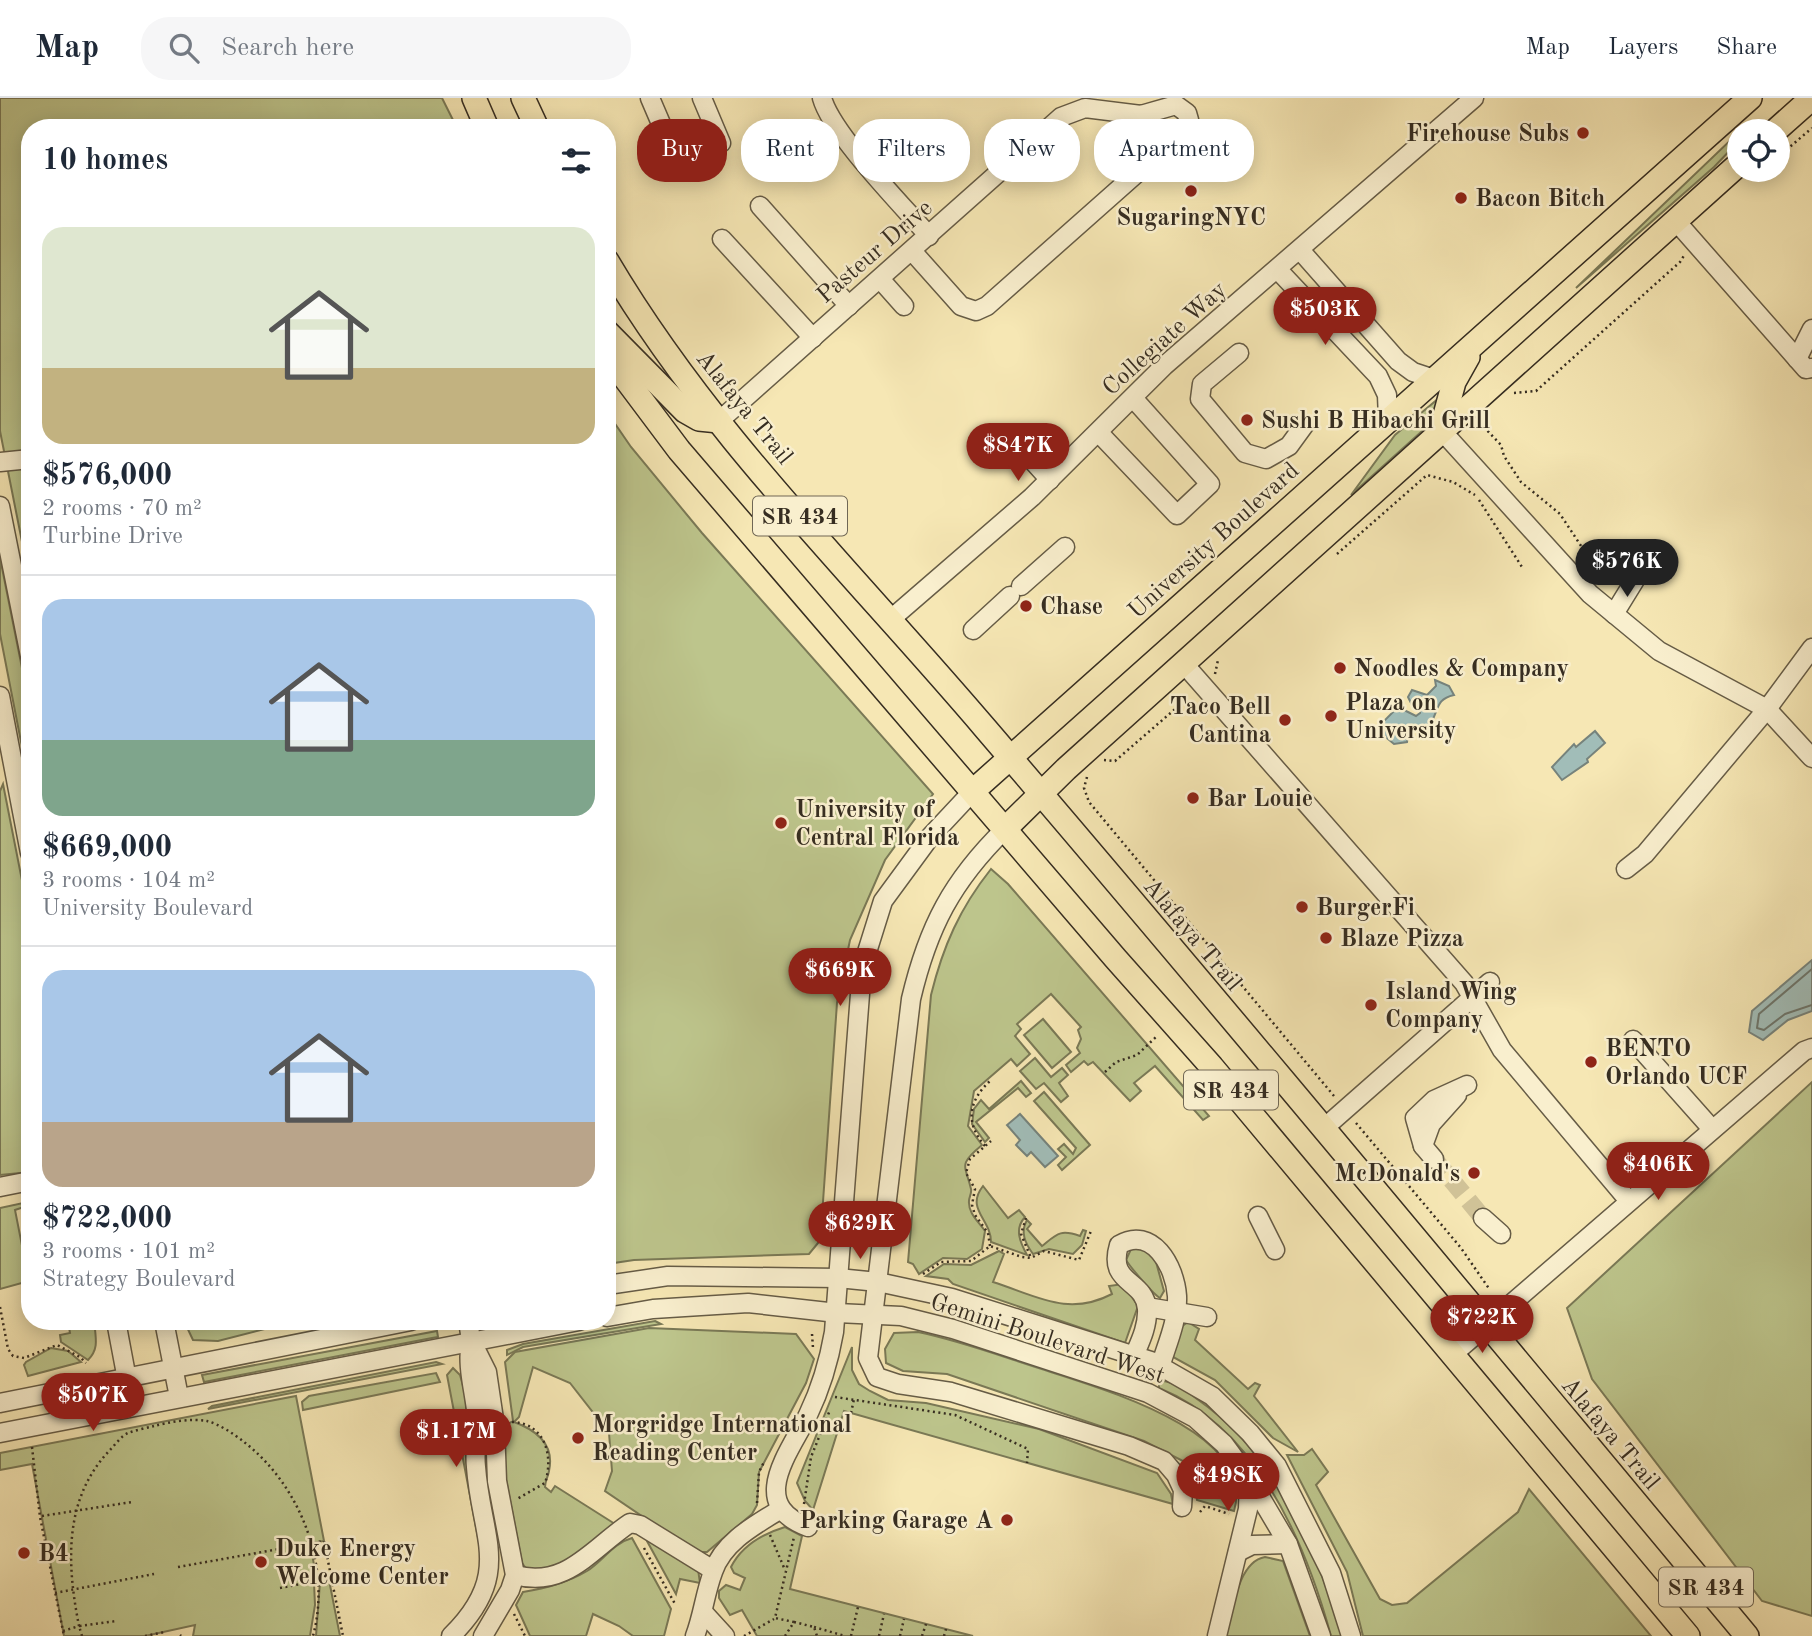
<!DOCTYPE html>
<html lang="en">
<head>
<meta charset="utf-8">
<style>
	:root { --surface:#fff; --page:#f6f6f7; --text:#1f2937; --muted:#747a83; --line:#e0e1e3; --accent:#8f2418 }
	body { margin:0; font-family:"Old Standard TT",serif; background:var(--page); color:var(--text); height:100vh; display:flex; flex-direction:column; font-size:26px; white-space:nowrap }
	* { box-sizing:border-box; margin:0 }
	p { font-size:23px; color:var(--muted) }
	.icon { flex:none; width:38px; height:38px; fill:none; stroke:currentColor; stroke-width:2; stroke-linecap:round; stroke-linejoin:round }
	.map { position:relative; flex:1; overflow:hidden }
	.sheet { position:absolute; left:21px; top:21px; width:595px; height:1211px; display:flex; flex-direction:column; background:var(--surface); border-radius:28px; box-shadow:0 4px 18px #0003 }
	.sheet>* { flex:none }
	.top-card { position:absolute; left:637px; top:21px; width:665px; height:63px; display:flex; gap:14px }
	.controls { position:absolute; left:1727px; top:21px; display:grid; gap:14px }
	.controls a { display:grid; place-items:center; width:63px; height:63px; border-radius:50%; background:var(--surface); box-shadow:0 4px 18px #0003; font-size:35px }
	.price { position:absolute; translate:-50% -60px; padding:0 16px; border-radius:24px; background:var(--accent); color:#fff; font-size:23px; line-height:46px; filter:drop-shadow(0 2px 4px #0008) }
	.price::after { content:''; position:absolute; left:50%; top:42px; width:21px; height:16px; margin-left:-10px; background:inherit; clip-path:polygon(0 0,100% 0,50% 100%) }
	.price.on { background:#222; color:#fff }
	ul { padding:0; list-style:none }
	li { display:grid; align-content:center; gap:14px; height:371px; padding:0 21px }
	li+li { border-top:2px solid var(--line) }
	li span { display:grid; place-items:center; height:217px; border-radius:21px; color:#555 }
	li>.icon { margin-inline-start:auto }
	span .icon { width:126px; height:126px; fill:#fffc; stroke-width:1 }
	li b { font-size:30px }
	h2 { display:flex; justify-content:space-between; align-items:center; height:84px; padding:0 21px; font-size:30px }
	.chip { padding:0 24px; border-radius:28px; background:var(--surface); box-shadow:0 4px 18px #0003; font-size:24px; line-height:63px }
	.chip.on { background:var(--accent); color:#fff }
	header { display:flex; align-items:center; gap:42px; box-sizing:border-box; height:98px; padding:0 35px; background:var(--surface); border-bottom:2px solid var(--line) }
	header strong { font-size:33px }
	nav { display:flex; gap:38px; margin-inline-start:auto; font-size:24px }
	.search { width:490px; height:63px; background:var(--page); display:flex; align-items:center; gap:18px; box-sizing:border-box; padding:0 24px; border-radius:28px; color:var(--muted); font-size:26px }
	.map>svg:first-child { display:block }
</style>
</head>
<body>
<header>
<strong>Map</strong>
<div class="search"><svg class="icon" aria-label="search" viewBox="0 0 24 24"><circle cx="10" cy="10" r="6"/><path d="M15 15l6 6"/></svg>Search here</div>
<nav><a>Map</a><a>Layers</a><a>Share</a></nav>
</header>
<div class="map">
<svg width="1812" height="1538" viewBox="0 0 1812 1538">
	<rect width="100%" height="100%" fill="#f6e7b4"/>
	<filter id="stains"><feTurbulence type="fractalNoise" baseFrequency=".00286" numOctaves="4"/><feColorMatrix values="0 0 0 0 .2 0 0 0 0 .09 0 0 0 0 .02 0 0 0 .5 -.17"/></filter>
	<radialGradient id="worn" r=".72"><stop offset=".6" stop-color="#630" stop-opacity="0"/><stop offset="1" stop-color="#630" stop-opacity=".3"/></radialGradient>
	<g fill="#bdc58c" stroke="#7a7956" stroke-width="2">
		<polygon points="0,0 442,0 457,30 30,30 30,484 0,333"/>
		<polygon points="1739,34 1739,43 1714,69 1576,190"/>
		<polygon points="1439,300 1431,325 1351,397 1395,337"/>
		<polygon points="607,314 631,349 702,435 933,696 885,762 850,842 837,905 821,1132 818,1145 809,1156 634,1162 607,1166"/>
		<polygon points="0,460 30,610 30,690 0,536"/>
		<polygon points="3,686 30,823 30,1074 0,1077 0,693"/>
		<path d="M991,771l17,15 201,232 -6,4 -48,-54 -21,17 7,8 -11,10 -37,-39 -5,3 -4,-4 -13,11 -5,-7 14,-12 -3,-5 4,-9 -3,-9 3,-3 -30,-33 -34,30 4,5 -6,7 15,18 -13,12 -6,-7 -37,32 -6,35 14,19c-24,20 -17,19 -11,44 1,4 -2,8 -2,12 -1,12 9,20 16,30l-3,18 -15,10 -24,-1 -24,16 -6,-10 -5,-2 23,-267c12,-49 29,-87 60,-126z"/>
		<polygon points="1043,921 1071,954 1052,970 1024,937"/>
		<polygon points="1035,960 1051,979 1062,970 1068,977 1059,985 1068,998 1061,1004 1044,985 1036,991 1020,973"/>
		<polygon points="1021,983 1031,995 1026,999 1018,990 976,1024 989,1040 985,1044 972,1026 974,1011 981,1002 989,1011"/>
		<polygon points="1812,984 1812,1518 1762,1503 1592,1281 1567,1210"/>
		<polygon points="1044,994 1090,1047 1062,1072 1058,1067 1066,1059 1058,1051 1064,1046 1073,1056 1076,1050 1034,1003"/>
		<path d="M983,1088l25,32 11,-8 6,7c-11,12 -5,25 2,38l-36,-13c0,-23 -26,-33 -8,-56z"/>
		<polygon points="23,1105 27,1108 15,1112 29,1183 0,1191 0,1110"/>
		<path d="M1027,1122l4,4 -4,5 15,17c15,-12 18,-17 38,-10l3,-6 3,1 -4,14 -9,9 -24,-5 -16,5c-8,-11 -13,-22 -6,-34z"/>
		<path d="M1132,1149l17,4 7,11 8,29 -4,7c-6,-3 -29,-30 -34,-38z"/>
		<path d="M999,1153l5,3 -11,28c44,14 75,35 119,12l-3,-8 14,-2 15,22 -13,37 -172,-59 -5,-5 -22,-3 18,-12 27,1z"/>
		<path d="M68,1223h26c2,18 5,28 -6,39l-27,-18 -1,-7 10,-2z"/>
		<polygon points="184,1223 283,1223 284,1226 218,1243 193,1242"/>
		<polygon points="655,1223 661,1226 523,1249 507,1257 507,1252 523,1246"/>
		<polygon points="1188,1224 1199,1231 1195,1242 1248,1291 1255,1285 1260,1287 1254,1298 1298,1354 1273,1340 1215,1282 1173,1259 1181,1229"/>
		<path d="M649,1230l147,6 18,25 -8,24 -47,89 -2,33 -5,9 -45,38h-9l-12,-6 -81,-55 7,-20 -3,-38 -39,-50 -37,-16 -14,50 -5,5c22,8 41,22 35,49 -1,6 -4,10 -4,16l6,5 4,-6 60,38 -58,45 -29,2 -6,-8 -18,-94 1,-38 1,-6 7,-4 -8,-59 10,-10z"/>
		<polygon points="437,1233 438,1239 432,1240 204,1284 202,1277"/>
		<path d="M918,1234c44,9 85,25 127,38 53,18 213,61 189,141l-37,-11 -4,-23 -10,-16 -39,-20 -197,-67 -44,-3 -17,-8 -1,-14 9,-16z"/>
		<polygon points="852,1249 852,1272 859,1286 870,1293 888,1302 926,1305 1039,1331 1157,1375 1171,1396 1173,1406 844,1313 813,1412 805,1403 797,1385"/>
		<polygon points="51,1250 68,1253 81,1264 28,1278 24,1267 26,1264"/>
		<polygon points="436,1264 442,1266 208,1311 212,1308"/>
		<polygon points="453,1270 460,1277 465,1295 479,1445 447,1277"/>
		<polygon points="436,1275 440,1284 303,1312 302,1304 309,1298"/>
		<path d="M1159,1283c14,-1 28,10 38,18 79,55 119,148 145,237h-11c-26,-95 -74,-208 -172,-248z"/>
		<polygon points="296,1298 324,1443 310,1445 317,1483 303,1487 314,1485 315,1507 310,1538 193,1538 195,1527 145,1538 64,1538 32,1366 0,1372 0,1355"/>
		<polygon points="1312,1351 1328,1374 1316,1387 1380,1501 1392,1507 1407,1505 1518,1414 1529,1391 1651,1538 1363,1538 1347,1474 1287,1357 1304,1357"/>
		<path d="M785,1429l17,9 -12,53 183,47h-216l-15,-26 -12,5 -11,-17v-7l7,-6 14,5 5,-12 -11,-5 -3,-6c11,-22 31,-33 54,-40z"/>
		<polygon points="648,1438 698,1471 700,1485 680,1481 676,1496 647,1443"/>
		<path d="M632,1440l39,71 -7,27h-31l-14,-10 -26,-12 -7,22h-56l-14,-31 7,-13c23,-4 44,-9 64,-21 16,-10 26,-28 45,-33z"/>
		<path d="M1265,1459l18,4 27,75h-84c7,-24 11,-74 39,-79z"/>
		<polygon points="329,1482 340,1538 316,1538 320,1484"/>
	</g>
	<g fill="#a1bdb8" stroke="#76837c" stroke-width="2">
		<path d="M1435,582l14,6 5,9c-18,4 -15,14 -23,28l3,2 -6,5 -15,-5 -4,4 -2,13 -13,2 -12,-10 -1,-10 17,-17 18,9 4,-3v-7l-8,-1 -4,-8 4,-7 15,5 9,-9z"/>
		<polygon points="1595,633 1605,645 1587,661 1588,664 1562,682 1552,669 1574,646 1576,649"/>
		<polygon points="1812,862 1812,913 1788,922 1763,942 1749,934 1752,913"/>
		<polygon points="1020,1016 1058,1058 1045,1069 1031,1054 1027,1058 1016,1047 1020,1042 1007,1027"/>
	</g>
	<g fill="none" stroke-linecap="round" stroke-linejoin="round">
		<polyline stroke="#6c756c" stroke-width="2" points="1812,871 1759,916 1757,930 1764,932 1785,916 1812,907"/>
		<polyline stroke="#d0c297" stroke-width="18" stroke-dasharray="18 9" stroke-linecap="butt" points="1434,1061 1483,1120"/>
		<g stroke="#665c46" stroke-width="21">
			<g id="minor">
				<polyline points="650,0 680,70"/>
				<polyline points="702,0 721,45"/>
				<path d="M822,0c10,36 80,107 107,138"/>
				<path d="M1141,17c17,13 13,32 4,50"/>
				<polyline points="760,108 849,208"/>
				<polyline points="1675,122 1806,271 1812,270"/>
				<polyline points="722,141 813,240"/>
				<polyline points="1300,152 1398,263 1413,274 1434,281"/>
				<polyline points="1278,172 1378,278 1387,297 1388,321"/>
				<polyline points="880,181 904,208"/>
				<polyline points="1239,255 1202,286 1200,301 1245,355 1266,361 1289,348 1305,326"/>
				<polyline points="1797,261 1812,231"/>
				<polyline points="719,323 1061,19 1085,10 1141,17 1176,7 1187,15 1189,22 1172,44 987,208 976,213 961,208 912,153"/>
				<polyline points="1441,332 1590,496 1659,553 1767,611 1812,660"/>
				<polyline points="1099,335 1177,417 1210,386 1133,300"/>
				<polyline points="1014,342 1050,382"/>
				<polyline points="0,364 30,361"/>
				<polyline points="0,408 30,558"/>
				<polyline points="1021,488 1065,449"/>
				<polyline points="1614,516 1646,464"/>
				<polyline points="891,521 1032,399 1164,268 1474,0"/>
				<polyline points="973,532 1010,498"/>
				<polyline points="1184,566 1464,885 1502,952 1629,1103"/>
				<polyline points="0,598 30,755"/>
				<path d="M1005,731c-53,52 -77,98 -94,170l-43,359 9,19 21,7 53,8 178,54 35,15 12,14 7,15 -1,17"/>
				<polyline points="1626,771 1645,756 1767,611 1812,550"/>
				<polyline points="1633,942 1712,1031"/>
				<polyline points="1323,1031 1490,884"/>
				<polyline points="1423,1048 1431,1026 1457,997"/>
				<polyline points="1434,1061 1423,1048 1415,1020 1434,1002 1467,987"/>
				<polyline points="0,1089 30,1083"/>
				<polyline points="1258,1118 1275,1152"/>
				<polyline points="1483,1120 1501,1136"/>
				<polyline points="607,1187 668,1178 838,1180 878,1184 952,1200 1151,1263 1212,1298 1250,1335 1277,1368 1331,1475 1351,1538"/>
				<polyline points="1147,1209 1207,1219"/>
				<polyline points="607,1219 653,1211 748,1205 837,1215 901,1218 953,1231 1148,1295 1195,1320 1224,1346 1249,1380 1288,1446 1321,1538"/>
				<polyline points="116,1223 132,1308"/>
				<polyline points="164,1223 179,1299"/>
				<polyline points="468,1223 471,1242 487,1274 495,1328 497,1383 515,1477 510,1492 483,1538"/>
				<polyline points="1452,1257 1804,953 1812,950"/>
				<path d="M1134,1258c6,-14 14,-30 13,-47 -2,-30 -40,-24 -28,-64 33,-20 56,21 58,51 1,24 -10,48 -17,71"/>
				<polyline points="0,1305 411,1223"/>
				<polyline points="0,1335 579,1223"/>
				<path d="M808,1429c-62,-23 -18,-75 0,-112 13,-27 21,-54 26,-83l28,-364 21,-67 47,-64 43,-46"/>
				<polyline points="1238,1454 1252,1447 1288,1446"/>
				<path d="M515,1477c51,14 76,-26 115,-52l10,2 73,45"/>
				<polyline points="704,1515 725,1538"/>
				<path d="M451,1538c63,-62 30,-98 25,-169 -2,-16 2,-32 1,-48 -2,-27 -11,-51 -6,-79"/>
				<path d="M695,1538c8,-21 10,-43 18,-64 10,-30 42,-47 68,-63"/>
				<polyline points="1217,1538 1248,1411 1249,1380"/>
			</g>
		</g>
		<g stroke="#362d21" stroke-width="26">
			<g id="major">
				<polyline points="474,0 487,30"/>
				<polyline points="523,0 537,30"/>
				<polyline points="1775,33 1812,0"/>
				<path d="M607,163c102,173 249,315 378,467 257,300 509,605 762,908"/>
				<polyline points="607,234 685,313 699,321 719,323"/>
				<polyline points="607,256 679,352 1116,861 1212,969 1688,1538"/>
				<polyline points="1441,332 1454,284 1468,259"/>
				<polyline points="973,693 1750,0"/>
				<polyline points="1005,731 1066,671 1740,65"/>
			</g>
		</g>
		<g stroke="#362d21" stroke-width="2.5" stroke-dasharray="2 3.5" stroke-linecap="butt">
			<polyline points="1778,59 1812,30"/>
			<polyline points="1755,80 1764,72"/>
			<polyline points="1514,295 1536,293 1680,164 1685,156"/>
			<polyline points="1480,325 1501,347 1504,358 1521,384 1560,416 1593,466 1614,482"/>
			<polyline points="1479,402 1522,469"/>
			<polyline points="1337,456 1427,377 1453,384 1475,397"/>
			<polyline points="1215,576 1218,562"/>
			<polyline points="1104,662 1115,663 1189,599"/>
			<polyline points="1087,679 1084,690 1089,704 1334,998"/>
			<polyline points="1105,974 1116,964 1137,957 1156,939"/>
			<polyline points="1356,1025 1461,1150 1490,1192"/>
			<path d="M985,1048c-21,-24 -16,-46 6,-66"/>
			<polyline points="1026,1120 1021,1136 1031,1160"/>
			<polyline points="990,1148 988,1135 975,1117 972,1107 975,1091 966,1075 970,1061 991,1043"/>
			<polyline points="923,1176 941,1164 971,1163 990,1148 1022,1159 1031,1160 1044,1153 1079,1162 1091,1133"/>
			<polyline points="0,1209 8,1251 13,1258 24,1260 57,1247 80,1259 86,1265"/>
			<polyline points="812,1236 813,1250"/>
			<polyline points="835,1299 955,1317 1028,1351 1027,1365"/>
			<polyline points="851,1315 854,1301"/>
			<path d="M512,1324c33,1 42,34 33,61l-28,16"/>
			<polyline points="32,1349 40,1419 64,1538"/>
			<polyline points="757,1405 759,1374 764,1364"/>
			<polyline points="804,1406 811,1359 830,1312"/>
			<polyline points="1200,1414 1205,1408 1229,1416"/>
			<polyline points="42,1418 132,1404"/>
			<polyline points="770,1437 785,1472"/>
			<polyline points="644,1450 675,1506"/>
			<polyline points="178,1469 324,1443 343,1538"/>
			<polyline points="280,1490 332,1480"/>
			<polyline points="55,1495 154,1476"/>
			<polyline points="514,1516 525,1538"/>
			<polyline points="794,1524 814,1529 817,1538"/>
			<polyline points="814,1529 845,1538"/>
			<path d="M63,1533l16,-5c-12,-61 -16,-126 30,-175 6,-6 12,-15 19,-18 8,-3 18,-5 26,-7 15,-4 38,-8 53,-5 12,3 27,13 37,21 56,43 88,124 69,194"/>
			<polyline points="180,1537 181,1538"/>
			<polyline points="82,1538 79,1528 117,1523"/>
			<polyline points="145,1538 165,1534"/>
			<polyline points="744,1538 774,1521"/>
			<polyline points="785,1538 794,1524 775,1520 794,1439"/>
			<polyline points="851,1538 858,1509"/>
			<polyline points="879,1538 884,1516"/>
			<polyline points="900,1538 904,1521"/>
			<polyline points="922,1538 926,1526"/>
			<polyline points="944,1538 946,1531"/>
		</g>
		<use href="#minor" stroke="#f9efce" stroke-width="18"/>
		<use href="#major" stroke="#f6e7b4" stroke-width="23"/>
	</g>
	<g fill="#8f2418" stroke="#f9efce" stroke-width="2.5">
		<circle cx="1583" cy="35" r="7"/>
		<circle cx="1191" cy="93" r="7"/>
		<circle cx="1461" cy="100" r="7"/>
		<circle cx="1247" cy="322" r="7"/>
		<circle cx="1026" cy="508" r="7"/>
		<circle cx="1340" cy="570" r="7"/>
		<circle cx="1331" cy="618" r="7"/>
		<circle cx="1285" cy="622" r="7"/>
		<circle cx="1193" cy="700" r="7"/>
		<circle cx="781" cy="725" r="7"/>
		<circle cx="1302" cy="809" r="7"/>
		<circle cx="1326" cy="840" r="7"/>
		<circle cx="1371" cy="907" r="7"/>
		<circle cx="1591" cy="964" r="7"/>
		<circle cx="1474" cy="1075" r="7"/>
		<circle cx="578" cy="1340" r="7"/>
		<circle cx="1007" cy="1422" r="7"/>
		<circle cx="24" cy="1455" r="7"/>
		<circle cx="261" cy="1464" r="7"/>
	</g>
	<g text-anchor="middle" stroke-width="5" stroke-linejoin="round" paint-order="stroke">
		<g fill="#f9efce" stroke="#706755" stroke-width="2">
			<rect x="753" y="398.5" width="94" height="39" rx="5"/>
			<rect x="1184" y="972.5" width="94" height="39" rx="5"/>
			<rect x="1659" y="1469.5" width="94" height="39" rx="5"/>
		</g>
		<g font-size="23" font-weight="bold" fill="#362d21">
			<text x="800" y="426">SR 434</text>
			<text x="1231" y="1000">SR 434</text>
			<text x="1706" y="1497">SR 434</text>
		</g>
		<g font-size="24" font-weight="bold" fill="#362d21" stroke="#f9efce" text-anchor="start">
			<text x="1569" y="43" text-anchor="end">Firehouse Subs</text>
			<text x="1475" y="108">Bacon Bitch</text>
			<text x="1191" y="127" text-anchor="middle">SugaringNYC</text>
			<text x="1261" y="330">Sushi B Hibachi Grill</text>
			<text x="1040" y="516">Chase</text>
			<text x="1354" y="578">Noodles &amp; Company</text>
			<text x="1345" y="612">Plaza on<tspan x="1345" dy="28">University</tspan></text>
			<text x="1271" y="616" text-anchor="end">Taco Bell<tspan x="1271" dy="28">Cantina</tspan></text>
			<text x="1207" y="708">Bar Louie</text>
			<text x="795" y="719">University of<tspan x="795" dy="28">Central Florida</tspan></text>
			<text x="1316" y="817">BurgerFi</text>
			<text x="1340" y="848">Blaze Pizza</text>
			<text x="1385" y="901">Island Wing<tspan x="1385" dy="28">Company</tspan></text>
			<text x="1605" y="958">BENTO<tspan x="1605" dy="28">Orlando UCF</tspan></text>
			<text x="1460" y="1083" text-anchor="end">McDonald's</text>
			<text x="592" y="1334">Morgridge International<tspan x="592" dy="28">Reading Center</tspan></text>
			<text x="993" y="1430" text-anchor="end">Parking Garage A</text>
			<text x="275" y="1458">Duke Energy<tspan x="275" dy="28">Welcome Center</tspan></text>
			<text x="38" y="1463">B4</text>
		</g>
		<g font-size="24" fill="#362d21" stroke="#f9efce">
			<text transform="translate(874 153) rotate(-41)" y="8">Pasteur Drive</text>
			<text transform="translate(1164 240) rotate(-42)" y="8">Collegiate Way</text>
			<text transform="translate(745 309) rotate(51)" y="8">Alafaya Trail</text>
			<text transform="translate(1213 442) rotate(-42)" y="8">University Boulevard</text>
			<text transform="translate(1193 836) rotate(50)" y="8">Alafaya Trail</text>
			<text transform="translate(1048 1240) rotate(18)" y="8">Gemini Boulevard West</text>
			<text transform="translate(1611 1335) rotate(50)" y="8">Alafaya Trail</text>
		</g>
	</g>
	<rect width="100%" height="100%" filter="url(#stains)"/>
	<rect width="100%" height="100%" fill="url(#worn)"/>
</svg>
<div class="controls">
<a><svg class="icon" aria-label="locate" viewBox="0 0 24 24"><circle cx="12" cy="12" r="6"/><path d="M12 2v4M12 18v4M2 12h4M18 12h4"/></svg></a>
</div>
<b class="price" style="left:1325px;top:249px">$503K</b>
<b class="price" style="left:1018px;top:385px">$847K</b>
<b class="price on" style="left:1627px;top:501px">$576K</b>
<b class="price" style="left:840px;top:910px">$669K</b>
<b class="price" style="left:1658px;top:1104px">$406K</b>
<b class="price" style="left:860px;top:1163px">$629K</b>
<b class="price" style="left:1482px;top:1257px">$722K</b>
<b class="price" style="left:93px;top:1335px">$507K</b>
<b class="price" style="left:456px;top:1371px">$1.17M</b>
<b class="price" style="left:1228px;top:1415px">$498K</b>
<div class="top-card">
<a class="chip on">Buy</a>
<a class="chip">Rent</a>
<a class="chip">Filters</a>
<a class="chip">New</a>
<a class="chip">Apartment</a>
</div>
<section class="sheet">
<h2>10 homes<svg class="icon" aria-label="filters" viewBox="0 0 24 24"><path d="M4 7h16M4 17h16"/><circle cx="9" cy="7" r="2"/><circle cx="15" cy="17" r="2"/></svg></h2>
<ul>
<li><span style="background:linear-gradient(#dfe7d0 65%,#c2b280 0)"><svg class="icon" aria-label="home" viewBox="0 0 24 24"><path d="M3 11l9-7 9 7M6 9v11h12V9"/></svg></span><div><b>$576,000</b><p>2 rooms · 70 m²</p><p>Turbine Drive</p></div></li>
<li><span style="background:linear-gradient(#a9c7e8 65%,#7fa58c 0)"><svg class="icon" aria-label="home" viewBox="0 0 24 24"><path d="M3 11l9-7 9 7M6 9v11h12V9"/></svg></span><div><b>$669,000</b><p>3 rooms · 104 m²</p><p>University Boulevard</p></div></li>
<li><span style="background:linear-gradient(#a9c7e8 70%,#b9a48a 0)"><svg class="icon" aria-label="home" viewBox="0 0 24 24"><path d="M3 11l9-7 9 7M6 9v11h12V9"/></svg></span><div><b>$722,000</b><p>3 rooms · 101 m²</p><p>Strategy Boulevard</p></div></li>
</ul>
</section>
</div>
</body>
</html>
